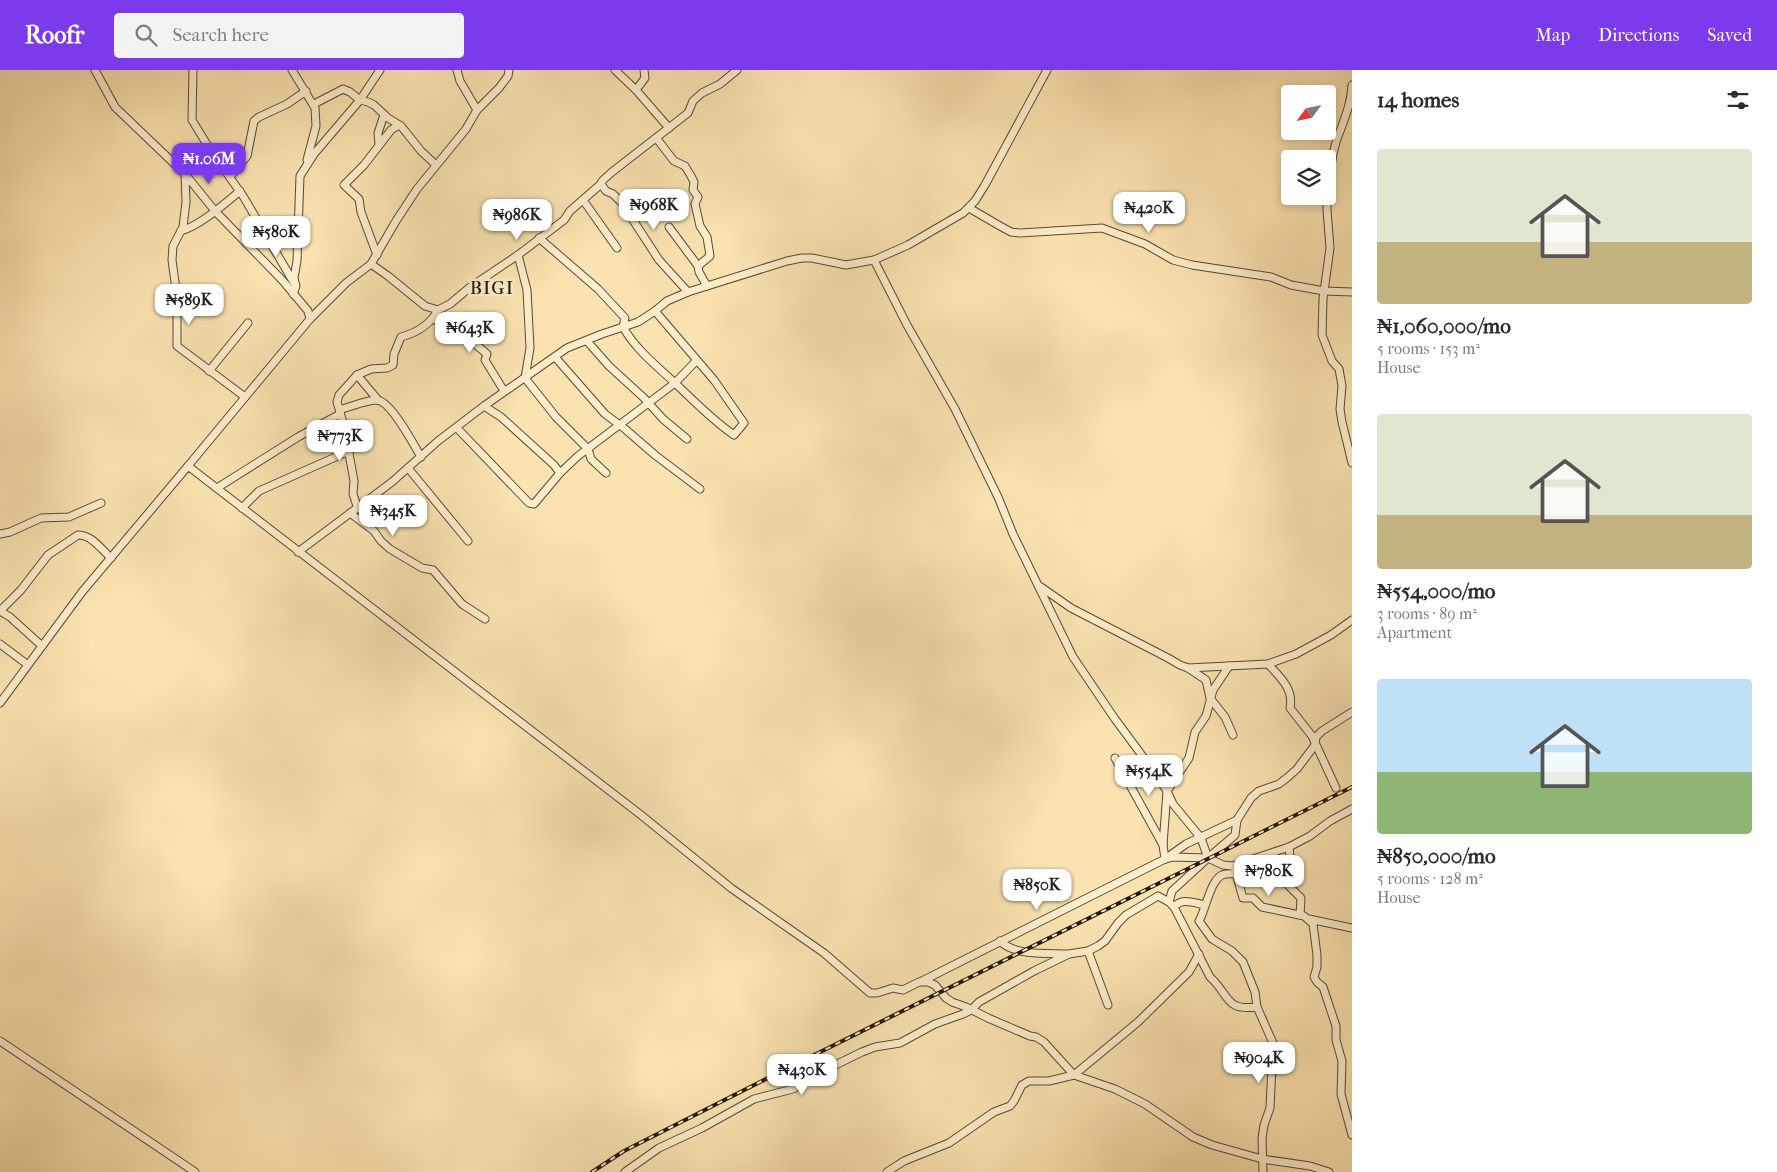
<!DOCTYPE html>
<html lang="en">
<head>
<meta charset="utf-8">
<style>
	:root { --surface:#fff; --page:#f2f2f3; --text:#2b2b33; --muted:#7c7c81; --accent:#7c3aed }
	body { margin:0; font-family:"IM FELL French Canon",serif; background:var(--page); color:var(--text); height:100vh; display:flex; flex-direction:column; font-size:19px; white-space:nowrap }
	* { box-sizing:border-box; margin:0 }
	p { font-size:16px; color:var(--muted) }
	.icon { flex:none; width:28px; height:28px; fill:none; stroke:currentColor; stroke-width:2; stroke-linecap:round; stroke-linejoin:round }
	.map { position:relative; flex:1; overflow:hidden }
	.sheet { display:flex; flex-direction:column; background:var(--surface); width:425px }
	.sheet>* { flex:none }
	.needle { width:32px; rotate:237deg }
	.controls { position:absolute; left:1281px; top:15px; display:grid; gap:10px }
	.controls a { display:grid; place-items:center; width:55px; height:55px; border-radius:5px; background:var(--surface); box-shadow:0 2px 8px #0003; font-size:25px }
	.price { position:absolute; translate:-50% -42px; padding:0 11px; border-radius:10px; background:#fff; color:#222; font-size:16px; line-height:32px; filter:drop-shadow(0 1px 2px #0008) }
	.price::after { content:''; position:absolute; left:50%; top:30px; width:15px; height:11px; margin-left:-8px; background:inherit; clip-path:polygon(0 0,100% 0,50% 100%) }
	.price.selected { background:var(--accent); color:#fff }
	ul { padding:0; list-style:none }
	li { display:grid; align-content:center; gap:10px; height:265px; padding:0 25px }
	li span { display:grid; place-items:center; height:155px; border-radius:5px; color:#555 }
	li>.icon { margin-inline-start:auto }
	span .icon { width:90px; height:90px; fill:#fffc; stroke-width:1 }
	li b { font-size:21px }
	h2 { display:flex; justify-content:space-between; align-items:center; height:60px; padding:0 25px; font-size:21px }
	header { display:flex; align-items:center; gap:30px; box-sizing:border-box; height:70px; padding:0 25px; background:var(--accent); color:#fff }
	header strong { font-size:24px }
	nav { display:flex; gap:28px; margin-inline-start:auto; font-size:18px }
	.search { width:350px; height:45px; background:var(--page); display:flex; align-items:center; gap:12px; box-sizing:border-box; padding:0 18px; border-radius:5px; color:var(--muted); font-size:19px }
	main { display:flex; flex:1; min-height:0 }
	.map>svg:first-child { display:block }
</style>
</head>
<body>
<header>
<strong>Roofr</strong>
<div class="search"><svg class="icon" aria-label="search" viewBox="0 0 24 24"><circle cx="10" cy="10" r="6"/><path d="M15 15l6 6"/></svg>Search here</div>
<nav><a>Map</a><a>Directions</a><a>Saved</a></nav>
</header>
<main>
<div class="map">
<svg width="1352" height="1102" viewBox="0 0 1352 1102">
	<rect width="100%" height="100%" fill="#fae3b1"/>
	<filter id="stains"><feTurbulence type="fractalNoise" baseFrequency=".004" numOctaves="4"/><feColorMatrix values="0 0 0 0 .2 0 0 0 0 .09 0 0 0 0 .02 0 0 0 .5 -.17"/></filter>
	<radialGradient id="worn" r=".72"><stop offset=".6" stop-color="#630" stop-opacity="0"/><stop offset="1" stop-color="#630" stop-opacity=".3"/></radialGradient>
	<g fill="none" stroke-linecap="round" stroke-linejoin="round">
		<g stroke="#594932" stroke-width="9">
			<g id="minor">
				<polyline points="95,0 115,37 185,104 215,141 283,211 308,241 310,249"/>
				<polyline points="193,0 192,50 211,81 243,126 294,213"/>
				<polyline points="292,0 315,38 316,56 307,90"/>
				<polyline points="457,0 460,11 477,40"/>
				<polyline points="615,0 636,20 669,58"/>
				<polyline points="636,20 645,8 644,0"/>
				<polyline points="314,34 343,19 350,22 360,30 368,32 374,35 388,48 401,56 421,81 436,95"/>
				<polyline points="657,69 674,91 685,96 691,106 694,112 693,120 698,127 695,134 700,156 707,167 710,186 698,196 699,202 707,216"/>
				<polyline points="379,74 378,63 384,45"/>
				<polyline points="185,104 186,132 183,157 173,176 172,190 177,227 177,276 245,327"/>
				<polyline points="230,107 247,86 254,51 259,47 287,34 306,21"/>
				<polyline points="601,114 606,121 613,124 622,133 659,190 688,222"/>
				<polyline points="1327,126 1327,140 1330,178 1323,229 1322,265 1332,291 1339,299 1342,316 1340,339 1342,352 1352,393"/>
				<path d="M1328,126c1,-18 3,-37 8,-54 7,-20 15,-36 16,-57"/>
				<polyline points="583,130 617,178"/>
				<polyline points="969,138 1000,156 1011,162 1020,163 1102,158 1145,174 1173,190 1192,195 1271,207 1291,215 1324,221 1352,222"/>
				<polyline points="669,157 698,196"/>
				<path d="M181,161c20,-6 43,-27 59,-40"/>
				<path d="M539,168l59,51 27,29 -2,9c13,23 34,39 53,57 19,18 37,37 58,51l10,-12 -30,-43 -59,-69"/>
				<polyline points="377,185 361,142 359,129 344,115 364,95 391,60 399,55"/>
				<polyline points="518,185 527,220 530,278 525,308 556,347 588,379 591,389 606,403"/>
				<polyline points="874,190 907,255 955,339 998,427 1013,464 1073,587 1115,649 1155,703 1167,721 1173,734 1201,768 1208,788"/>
				<polyline points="371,194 388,206 425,236 438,240 450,234 469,218 518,185 564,150 570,141 601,114 602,111 612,102 688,43 693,31 702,23 720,14 737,0"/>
				<polyline points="293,224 296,216 294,208 297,191 300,106 314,84 360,30 380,0"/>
				<polyline points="433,249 467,267 487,284 485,290 504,321"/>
				<polyline points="587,271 609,296 644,328 663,349 687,369"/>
				<polyline points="555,287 605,344 625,359 655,385 700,419"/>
				<polyline points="209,301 248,253"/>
				<polyline points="357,305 378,330"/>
				<path d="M340,341l2,-2c11,-3 25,-9 35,-9 14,1 37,45 44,57"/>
				<polyline points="457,358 529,433 534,434 560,403 554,395 501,347 484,336"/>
				<polyline points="188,396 310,249 346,213 371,194 396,151 417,119 466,59 477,40 499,18 508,6 509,0"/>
				<polyline points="408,398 468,471"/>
				<polyline points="560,403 578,386 675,313 696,291"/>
				<polyline points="217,418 298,367 340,344"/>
				<polyline points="242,438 259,421 349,381"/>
				<path d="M358,439l-5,-15 1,-13 -10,-55 -7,-24 2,-7 18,-20 14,-6 16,-1 6,-3 1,-11 7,-17c15,-4 29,-12 37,-27"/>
				<polyline points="350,443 374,461 381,471 390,479 422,498 433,500 462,534 485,549"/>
				<polyline points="0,464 10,462 41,448 69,447 101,433"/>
				<polyline points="298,482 392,412 438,371 484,336 567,278 602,264 638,252 655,241 667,231 688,222 787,191 802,188 812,188 846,195 874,190 908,175 963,143 975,131 985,115 1047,0"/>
				<polyline points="1041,517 1071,538 1168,588 1180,595 1188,598 1268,594 1296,584 1331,565 1352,550"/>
				<path d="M0,541l21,-21 27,-35 30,-20c14,0 23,14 33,23"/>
				<polyline points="0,541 10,547 42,576"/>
				<polyline points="0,574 28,595"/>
				<path d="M1268,594c12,13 26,25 22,44l22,28 24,52"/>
				<polyline points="1188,598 1206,610 1210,628 1225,647 1233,665"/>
				<polyline points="0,633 82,522 188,396 641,745 731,818 824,883 870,923 877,923 893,918 903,920 919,912 928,912 935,915 946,928 952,932 966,937 988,948 1030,966 1036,967 1044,972 1074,1005 1115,1019 1145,1034 1193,1067 1212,1075 1262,1089 1310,1096 1329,1102"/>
				<polyline points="1352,642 1322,661 1316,667 1315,675 1297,699 1288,707 1279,714 1259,721 1251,728 1237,750 1235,765 1208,788 1223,795 1232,796 1289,777 1310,766 1330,751 1352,739"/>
				<polyline points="1115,688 1163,775"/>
				<polyline points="1289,777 1291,797 1285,812 1301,828 1300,845"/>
				<polyline points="1165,789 1163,775 1167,721 1189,688 1195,662 1206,646 1213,620 1229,596"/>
				<polyline points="1166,789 1173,787 1208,788 1172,821 1169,832"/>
				<polyline points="1235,800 1243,828 1253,828 1262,837 1304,846 1313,854 1317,885 1317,897 1314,907 1317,912 1323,917 1336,956 1336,970 1342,991 1341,1024 1352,1065"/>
				<path d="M1237,804c-5,0 -11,-1 -15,1 -12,6 -16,34 -23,46l13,18 20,12 11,11 12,30 2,15 16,36 -3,65 -6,17 -2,14 1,33"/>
				<path d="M1174,837c8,-10 20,-4 31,-2"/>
				<polyline points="1309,849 1352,858"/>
				<path d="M1000,871c15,15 46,12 67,13"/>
				<polyline points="1088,881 1108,935"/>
				<polyline points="922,911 1115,814 1165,789 1186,774 1237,750"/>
				<polyline points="0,971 195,1102"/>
				<path d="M625,1102l34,-24 43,-20 52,-29 39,-10 22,-14 47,-23 13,-5 25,-4 35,-19 28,-10 8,-4 8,-8 55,-31 35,-17 19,-3 10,-5 7,-5 13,-18 8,-8 32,-19 11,6 5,5 36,70c20,18 14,34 47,30"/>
				<polyline points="887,1102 904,1091 949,1073 994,1042 1010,1036 1014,1031 1022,1015 1029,1011 1049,1011 1074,1005 1138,952 1189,902 1199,884"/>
			</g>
		</g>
		<use href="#minor" stroke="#fcedcc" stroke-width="7"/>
		<g stroke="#231608" stroke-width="4">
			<polyline id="rail" points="592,1102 624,1081 760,1012 1352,717"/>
		</g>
		<use href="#rail" stroke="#fcedcc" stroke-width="2" stroke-dasharray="5.5" stroke-linecap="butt"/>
	</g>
	<g text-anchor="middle" stroke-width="5" stroke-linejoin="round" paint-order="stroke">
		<g font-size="19" letter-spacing="1" fill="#231608" stroke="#fcedcc">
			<text x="492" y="224">BIGI</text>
		</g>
	</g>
	<rect width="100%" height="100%" filter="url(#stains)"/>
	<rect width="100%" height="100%" fill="url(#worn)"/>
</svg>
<div class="controls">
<a><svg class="needle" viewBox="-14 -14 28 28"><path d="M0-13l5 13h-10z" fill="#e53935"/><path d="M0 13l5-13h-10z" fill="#7c7c81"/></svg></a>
<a><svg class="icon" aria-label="layers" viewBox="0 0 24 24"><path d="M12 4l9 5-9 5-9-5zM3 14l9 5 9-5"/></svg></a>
</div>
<b class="price selected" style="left:209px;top:115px">₦1.06M</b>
<b class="price" style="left:654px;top:161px">₦968K</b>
<b class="price" style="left:1149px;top:164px">₦420K</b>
<b class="price" style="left:517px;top:171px">₦986K</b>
<b class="price" style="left:276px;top:188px">₦580K</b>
<b class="price" style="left:189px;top:256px">₦589K</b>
<b class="price" style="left:470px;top:284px">₦643K</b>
<b class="price" style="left:340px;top:392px">₦773K</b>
<b class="price" style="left:393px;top:467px">₦345K</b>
<b class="price" style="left:1149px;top:727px">₦554K</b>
<b class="price" style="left:1269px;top:827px">₦780K</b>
<b class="price" style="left:1037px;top:841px">₦850K</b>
<b class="price" style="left:1259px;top:1014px">₦904K</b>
<b class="price" style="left:802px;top:1026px">₦430K</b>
</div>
<section class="sheet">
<h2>14 homes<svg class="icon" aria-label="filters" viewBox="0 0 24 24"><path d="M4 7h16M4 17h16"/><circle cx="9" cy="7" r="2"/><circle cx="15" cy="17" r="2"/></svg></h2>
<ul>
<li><span style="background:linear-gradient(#dfe7d0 60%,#c2b280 0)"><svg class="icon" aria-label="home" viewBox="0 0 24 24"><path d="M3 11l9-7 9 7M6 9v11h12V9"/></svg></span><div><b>₦1,060,000/mo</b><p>5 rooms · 153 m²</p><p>House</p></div></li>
<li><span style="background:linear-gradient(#dfe7d0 65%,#c2b280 0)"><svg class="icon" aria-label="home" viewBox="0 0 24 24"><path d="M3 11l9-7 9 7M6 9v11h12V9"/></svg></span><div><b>₦554,000/mo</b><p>3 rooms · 89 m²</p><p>Apartment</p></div></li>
<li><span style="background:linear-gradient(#bfe0f5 60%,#8fb573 0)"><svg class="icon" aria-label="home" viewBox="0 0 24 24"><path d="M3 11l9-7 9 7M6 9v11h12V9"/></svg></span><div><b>₦850,000/mo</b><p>5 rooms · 128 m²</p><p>House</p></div></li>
</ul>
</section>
</main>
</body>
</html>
